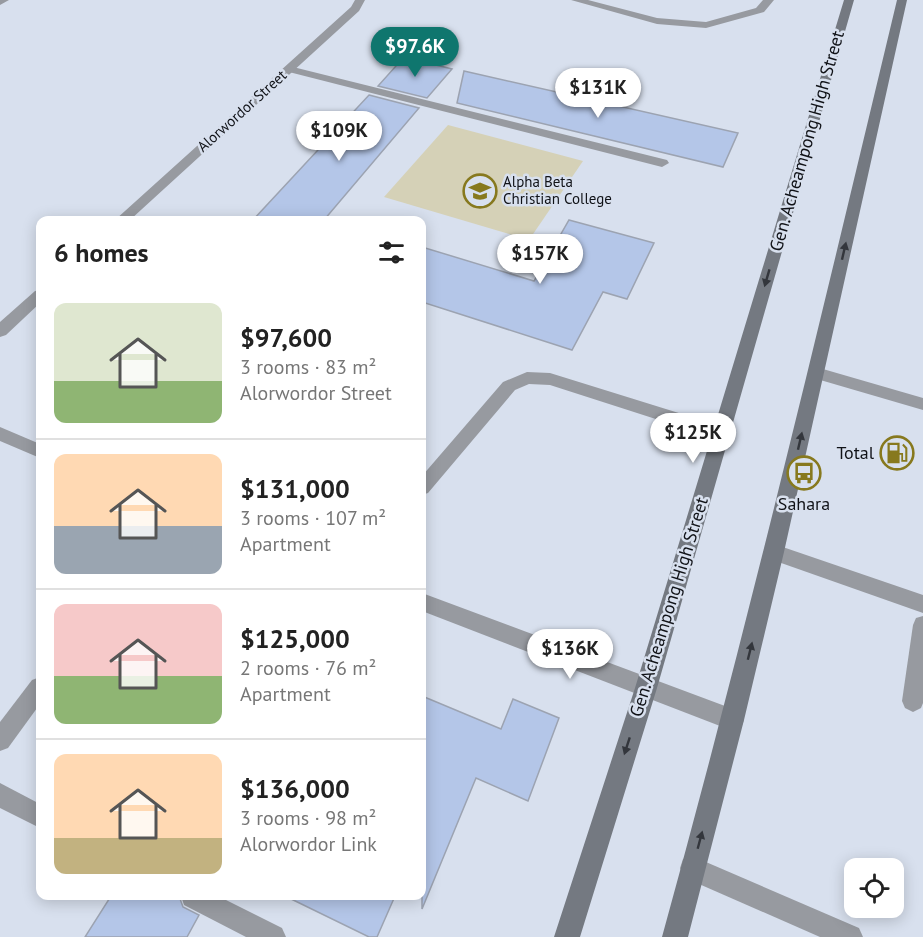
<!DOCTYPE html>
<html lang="en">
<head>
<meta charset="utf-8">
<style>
	:root { --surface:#fff; --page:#f6f6f6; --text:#222; --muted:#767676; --line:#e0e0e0; --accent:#0f766e }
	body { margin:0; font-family:"PT Sans",sans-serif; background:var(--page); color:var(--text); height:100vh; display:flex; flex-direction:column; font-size:22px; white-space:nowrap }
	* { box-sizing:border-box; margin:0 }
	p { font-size:20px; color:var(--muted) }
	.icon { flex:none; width:33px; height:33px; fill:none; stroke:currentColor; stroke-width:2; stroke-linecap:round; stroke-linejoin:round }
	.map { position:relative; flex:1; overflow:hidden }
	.sheet { position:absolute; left:36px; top:216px; width:390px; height:684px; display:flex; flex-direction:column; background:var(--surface); border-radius:12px; box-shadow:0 3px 15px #0003 }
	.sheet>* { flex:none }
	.tools { position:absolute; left:844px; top:858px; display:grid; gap:12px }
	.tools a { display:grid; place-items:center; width:60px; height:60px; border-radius:12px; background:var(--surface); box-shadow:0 3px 15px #0003; font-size:30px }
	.price { position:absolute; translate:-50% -51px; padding:0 14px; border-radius:21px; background:#fff; color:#222; font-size:20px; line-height:39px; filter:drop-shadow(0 2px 3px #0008) }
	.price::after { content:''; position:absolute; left:50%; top:36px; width:18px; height:14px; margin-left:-9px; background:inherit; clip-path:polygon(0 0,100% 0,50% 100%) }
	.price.active { background:var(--accent); color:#fff }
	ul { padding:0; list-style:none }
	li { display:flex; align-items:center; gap:18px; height:150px; padding:0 18px }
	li+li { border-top:2px solid var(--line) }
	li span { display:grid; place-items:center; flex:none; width:168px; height:120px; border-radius:12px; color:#555 }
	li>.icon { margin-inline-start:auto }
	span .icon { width:72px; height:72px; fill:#fffc; stroke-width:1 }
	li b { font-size:26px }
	h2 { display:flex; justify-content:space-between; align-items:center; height:72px; padding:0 18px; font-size:26px }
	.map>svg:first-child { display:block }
</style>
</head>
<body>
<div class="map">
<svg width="923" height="937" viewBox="0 0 923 937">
	<rect width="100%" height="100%" fill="#d8e0ee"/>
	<polygon fill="#d5d1b7" points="448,125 583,161 529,240 384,197"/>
	<g fill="#b4c6e8" stroke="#9ca3b1" stroke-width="1.5">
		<polygon points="404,57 452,69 427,98 378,86"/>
		<polygon points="464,71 738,133 723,167 457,103"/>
		<polygon points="369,95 419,108 324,220 253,220"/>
		<polygon points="569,220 654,243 627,299 603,292 572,350 422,302 422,247 534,281"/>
		<polygon points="422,696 501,729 513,699 559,718 528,801 476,778 422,909"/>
		<polygon points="111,896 179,896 183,907 199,915 187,937 85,937"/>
		<polygon points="285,896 395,896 377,937 369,937"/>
	</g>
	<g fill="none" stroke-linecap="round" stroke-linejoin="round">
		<g fill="#979aa0" fill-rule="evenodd">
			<polygon points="571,0 588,0 657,18 706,22 756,8 763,0 774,0 764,12 706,28 657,24"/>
			<polygon points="289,66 667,160 669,163 662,167 285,71 283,69"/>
			<polygon points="816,367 923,398 923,410 810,377 808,373 810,369"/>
			<polygon points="527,372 550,373 727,428 730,433 727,438 721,440 550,385 529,384 515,390 428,493 422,495 422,476 503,382"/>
			<polygon points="774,544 923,595 923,613 767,558 764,552 767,546"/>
			<polygon points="923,616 923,703 921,708 913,712 905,708 902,701 913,625 916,618"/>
			<polygon points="0,783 40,804 40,828 0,808"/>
			<polygon points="181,896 218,896 282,928 286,937 246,937 184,905"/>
		</g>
		<g fill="#979aa0" fill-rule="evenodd">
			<polygon points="0,0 9,0 0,5"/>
			<polygon points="355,0 365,0 359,11 130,220 115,220 351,7"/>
			<polygon points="40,290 40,303 6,335 0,337 0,322 35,291"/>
			<polygon points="0,427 40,444 40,458 0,441"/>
			<polygon points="422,593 733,709 741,712 744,720 741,728 733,731 422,611"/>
			<polygon points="40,677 40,704 8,748 0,751 0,722 32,680"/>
			<polygon points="692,856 859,928 863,937 820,937 683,877 680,868 683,859"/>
		</g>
		<g fill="#747981" fill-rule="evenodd">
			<polygon points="844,0 854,0 657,688 580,937 554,937 635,688"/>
			<path d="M897,0h10l-123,552 -40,168 -56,217h-26c86,-311 160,-624 235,-937z"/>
		</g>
	</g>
	<defs><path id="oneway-solid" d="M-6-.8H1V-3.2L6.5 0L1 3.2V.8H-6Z" transform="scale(1.5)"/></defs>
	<g fill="#33363c">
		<use href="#oneway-solid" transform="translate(844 251) rotate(-77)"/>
		<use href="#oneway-solid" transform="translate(767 278) rotate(106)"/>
		<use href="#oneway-solid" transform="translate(800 441) rotate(-77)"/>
		<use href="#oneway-solid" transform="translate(750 651) rotate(-76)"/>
		<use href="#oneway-solid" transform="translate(627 746) rotate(108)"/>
		<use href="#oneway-solid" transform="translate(700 840) rotate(-75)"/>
	</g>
	<defs>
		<g id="school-ring" transform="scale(1.725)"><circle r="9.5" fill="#d8e0ee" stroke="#87791e" stroke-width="1.5"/><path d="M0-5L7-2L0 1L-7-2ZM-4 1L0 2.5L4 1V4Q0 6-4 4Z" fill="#87791e"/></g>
		<g id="fuel-ring" transform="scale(1.725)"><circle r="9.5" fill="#d8e0ee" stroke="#87791e" stroke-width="1.5"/><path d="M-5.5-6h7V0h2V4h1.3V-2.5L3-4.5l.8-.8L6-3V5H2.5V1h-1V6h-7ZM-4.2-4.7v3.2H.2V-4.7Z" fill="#87791e"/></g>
		<g id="bus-ring" transform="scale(1.725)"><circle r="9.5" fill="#d8e0ee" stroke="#87791e" stroke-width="1.5"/><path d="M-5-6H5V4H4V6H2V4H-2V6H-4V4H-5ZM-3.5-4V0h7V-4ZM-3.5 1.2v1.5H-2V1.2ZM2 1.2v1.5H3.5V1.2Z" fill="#87791e"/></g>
	</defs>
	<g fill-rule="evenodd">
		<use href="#school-ring" x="480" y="191"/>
		<use href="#fuel-ring" x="897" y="453"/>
		<use href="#bus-ring" x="804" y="473"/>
	</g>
	<g text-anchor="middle" stroke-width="5" stroke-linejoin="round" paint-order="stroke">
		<g font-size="15" fill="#101217" stroke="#d8e0ee">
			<text transform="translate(242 111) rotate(-42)" y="5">Alorwordor Street</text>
		</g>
		<g font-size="15" fill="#101217" stroke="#d8e0ee" text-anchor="start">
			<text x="503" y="187">Alpha Beta<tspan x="503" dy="17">Christian College</tspan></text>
		</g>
		<g font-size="18" fill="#101217" stroke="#d8e0ee">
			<text transform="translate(807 141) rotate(-74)" y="6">Gen. Acheampong High Street</text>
			<text transform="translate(669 607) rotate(-73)" y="6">Gen. Acheampong High Street</text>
		</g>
		<g font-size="18" fill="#101217" stroke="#d8e0ee" text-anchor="end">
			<text x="874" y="459">Total</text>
			<text x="804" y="510" text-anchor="middle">Sahara</text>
		</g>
	</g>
</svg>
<div class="tools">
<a><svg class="icon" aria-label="locate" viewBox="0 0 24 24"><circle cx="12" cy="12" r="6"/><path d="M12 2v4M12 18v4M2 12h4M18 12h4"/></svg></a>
</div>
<b class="price active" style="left:415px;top:78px">$97.6K</b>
<b class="price" style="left:598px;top:119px">$131K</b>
<b class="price" style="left:339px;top:162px">$109K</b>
<b class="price" style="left:540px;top:285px">$157K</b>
<b class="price" style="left:693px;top:464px">$125K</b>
<b class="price" style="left:570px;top:680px">$136K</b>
<section class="sheet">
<h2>6 homes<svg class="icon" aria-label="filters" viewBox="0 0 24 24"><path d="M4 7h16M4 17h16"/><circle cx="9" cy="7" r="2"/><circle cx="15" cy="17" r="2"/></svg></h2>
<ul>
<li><span style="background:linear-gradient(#dfe7d0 65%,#8fb573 0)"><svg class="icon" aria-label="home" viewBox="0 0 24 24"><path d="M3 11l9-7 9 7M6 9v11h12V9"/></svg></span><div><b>$97,600</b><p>3 rooms · 83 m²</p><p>Alorwordor Street</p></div></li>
<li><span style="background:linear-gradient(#ffd9b3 60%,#9aa5b1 0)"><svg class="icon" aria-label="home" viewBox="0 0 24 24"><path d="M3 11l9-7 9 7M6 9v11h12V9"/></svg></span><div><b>$131,000</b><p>3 rooms · 107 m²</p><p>Apartment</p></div></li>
<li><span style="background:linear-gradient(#f6c9c9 60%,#8fb573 0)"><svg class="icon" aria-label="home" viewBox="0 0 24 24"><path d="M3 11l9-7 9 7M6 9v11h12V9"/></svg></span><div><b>$125,000</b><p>2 rooms · 76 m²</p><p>Apartment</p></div></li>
<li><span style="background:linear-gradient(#ffd9b3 70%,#c2b280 0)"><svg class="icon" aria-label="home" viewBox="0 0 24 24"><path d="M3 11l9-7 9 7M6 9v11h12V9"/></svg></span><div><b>$136,000</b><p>3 rooms · 98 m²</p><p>Alorwordor Link</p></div></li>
</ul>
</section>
</div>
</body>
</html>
